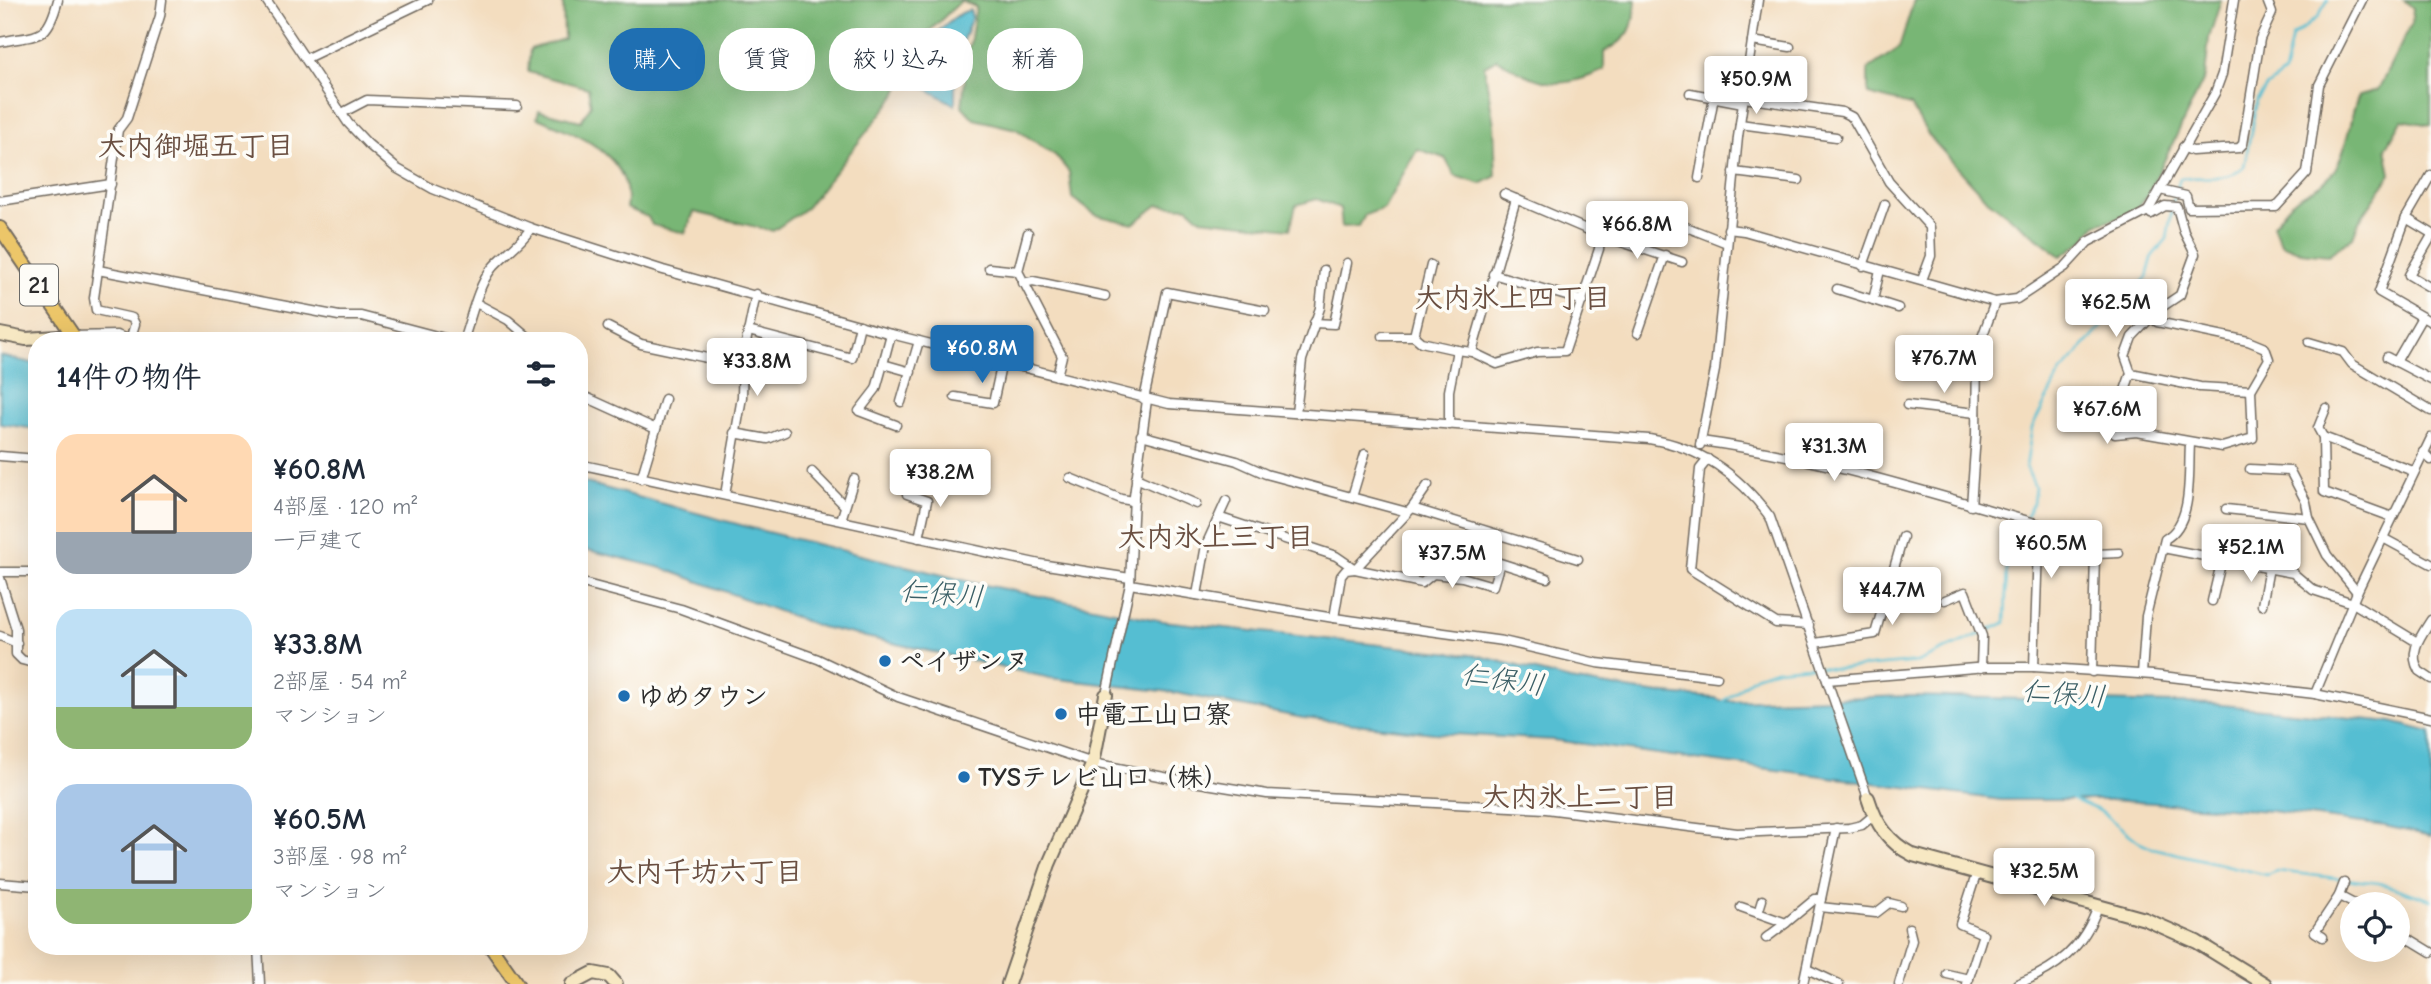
<!DOCTYPE html>
<html lang="ja">
<head>
<meta charset="utf-8">
<style>
	:root { --surface:#fff; --page:#f2f2f3; --text:#1f2937; --muted:#747a83; --accent:#1f6fb2 }
	body { margin:0; font-family:"Comic Neue","Klee One",sans-serif; background:var(--page); color:var(--text); height:100vh; display:flex; flex-direction:column; font-size:26px; white-space:nowrap }
	* { box-sizing:border-box; margin:0 }
	p { font-size:23px; color:var(--muted) }
	.icon { flex:none; width:38px; height:38px; fill:none; stroke:currentColor; stroke-width:2; stroke-linecap:round; stroke-linejoin:round }
	.map { position:relative; flex:1; overflow:hidden }
	.panel { position:absolute; left:28px; top:332px; width:560px; height:623px; display:flex; flex-direction:column; background:var(--surface); border-radius:28px; box-shadow:0 7px 28px #0002 }
	.panel>* { flex:none }
	.top-card { position:absolute; left:609px; top:28px; width:665px; height:63px; display:flex; gap:14px }
	.controls { position:absolute; left:2340px; top:892px; display:grid; gap:14px }
	.controls a { display:grid; place-items:center; width:70px; height:70px; border-radius:50%; background:var(--surface); box-shadow:0 7px 28px #0002; font-size:35px }
	.price { position:absolute; translate:-50% -60px; padding:0 16px; border-radius:7px; background:#fff; color:#222; font-size:23px; line-height:46px; filter:drop-shadow(0 2px 4px #0008) }
	.price::after { content:''; position:absolute; left:50%; top:42px; width:21px; height:16px; margin-left:-10px; background:inherit; clip-path:polygon(0 0,100% 0,50% 100%) }
	.price.selected { background:var(--accent); color:#fff }
	ul { padding:0; list-style:none }
	li { display:flex; align-items:center; gap:21px; height:175px; padding:0 28px }
	li span { display:grid; place-items:center; flex:none; width:196px; height:140px; border-radius:21px; color:#555 }
	li>.icon { margin-inline-start:auto }
	span .icon { width:84px; height:84px; fill:#fffc; stroke-width:1 }
	li b { font-size:30px }
	h2 { display:flex; justify-content:space-between; align-items:center; height:84px; padding:0 28px; font-size:30px }
	.tag { padding:0 24px; border-radius:28px; background:var(--surface); box-shadow:0 7px 28px #0002; font-size:24px; line-height:63px }
	.tag.selected { background:var(--accent); color:#fff }
	.map>svg:first-child { display:block }
</style>
</head>
<body>
<div class="map">
<svg width="2431" height="984" viewBox="0 0 2431 984">
	<rect width="100%" height="100%" fill="#fdfcf7"/>
	<filter id="ink" filterUnits="userSpaceOnUse"><feTurbulence type="fractalNoise" baseFrequency=".0143" numOctaves="2"/><feDisplacementMap in="SourceGraphic" scale="14" xChannelSelector="R" yChannelSelector="G"/><feConvolveMatrix kernelMatrix="1 2 1 2 8 2 1 2 1" color-interpolation-filters="sRGB"/></filter>
	<filter id="wash" filterUnits="userSpaceOnUse"><feTurbulence type="fractalNoise" baseFrequency=".00686" numOctaves="4" result="noise"/><feDisplacementMap in="SourceGraphic" scale="28" xChannelSelector="R" yChannelSelector="G"/><feGaussianBlur stdDeviation="1.57" result="paint"/><feColorMatrix in="noise" values="0 0 0 0 0 0 0 0 0 0 0 0 0 0 0 0 0 1.4 0 .05"/><feComposite in="paint" operator="in"/></filter>
	<g filter="url(#wash)">
		<rect width="100%" height="100%" fill="#f3ddbf"/>
		<g fill="#78b675" stroke="#527050" stroke-width="2">
			<path d="M563,0h1073c-2,29 -6,38 -32,52v18c-48,22 -64,14 -107,-11l-13,7 10,58 2,52 -15,8 -26,-8 -10,-18 -28,-9 -33,59 -19,7 -6,11 -17,1 -2,-19 -23,-9 -21,6 -6,24 -89,-10 -13,-12 -30,-2 -25,19 -37,-9 -24,-17 -3,-26 -13,-16 -40,-27 -42,-10 -12,-13 3,-26 -5,-19 10,-17 6,-37 -15,-6 -38,36 -27,58 -90,113 -33,23 -79,-19 -9,21 -33,-8 -4,-8 -22,-9c9,-52 -50,-75 -89,-90l2,-7 42,10 10,-16 -3,-17 -60,-16 2,-23 34,-10z"/>
			<polygon points="1914,0 2221,0 2209,38 2205,77 2148,194 2134,213 2096,224 2083,241 2061,256 1985,198 1929,136 1910,105 1868,94 1868,69 1899,48"/>
			<path d="M2404,0h27v125l-29,-5 -16,28 5,26 -32,47 -6,16 -25,18 -27,-3 -20,-8 -8,-19c7,-8 13,-17 21,-24 13,-11 30,-14 39,-29 17,-25 14,-51 26,-77l19,-5 34,-67 1,-15z"/>
		</g>
		<g fill="#55bed2" stroke="#40747e" stroke-width="2">
			<path d="M970,10l2,7 -17,43v45l-50,-29c7,-20 44,-61 65,-66z"/>
			<polygon points="0,356 37,364 37,429 0,424"/>
			<polygon points="579,481 759,530 975,583 1163,621 1480,656 1570,680 1653,693 1715,698 1723,701 1912,696 2213,704 2392,722 2431,732 2431,836 2385,826 2271,811 2110,800 2001,800 1553,740 1434,733 1303,718 1171,692 1050,678 821,627 662,568 579,548"/>
		</g>
		<g fill="none" stroke-linecap="round" stroke-linejoin="round">
			<g stroke="#55bed2" stroke-width="2.5">
				<path d="M2176,191l4,-13c19,-1 51,3 64,-11l13,-67 9,-13 18,-14 8,-36 25,-19 11,-18"/>
				<polyline points="1723,702 1755,676 1776,669 1809,666 1837,669 1917,662 2005,623 2007,562 2013,540 2033,503 2035,487 2026,467 2032,428 2060,373 2147,277 2153,255 2167,239 2174,197"/>
				<polyline points="2072,799 2100,811 2138,841 2153,848 2267,875 2276,871 2379,883 2431,900"/>
			</g>
		</g>
	</g>
	<g filter="url(#ink)">
		<g fill="none" stroke-linecap="round" stroke-linejoin="round">
			<g stroke="#71695f" stroke-width="11">
				<g id="street">
					<path d="M266,0l82,123 20,21 28,24 37,21 98,39 132,42 228,64 278,70 480,35c52,8 90,36 121,78l98,281"/>
					<polyline points="1752,41 1790,47"/>
					<path d="M0,42c39,-8 47,0 58,-42"/>
					<polyline points="307,58 428,0"/>
					<polyline points="1690,93 1743,103"/>
					<polyline points="1744,98 1842,112 1852,117 1889,182 1930,227 1931,256 1922,280"/>
					<polyline points="342,113 367,100 517,106"/>
					<polyline points="1740,124 1836,137"/>
					<polyline points="2183,147 2192,151 2239,148 2243,144 2260,39 2272,13 2267,0"/>
					<polyline points="1734,172 1799,180"/>
					<polyline points="2431,175 2406,218 2379,292 2431,322"/>
					<polyline points="1699,178 1714,97"/>
					<polyline points="2160,190 2186,196 2189,208 2276,207 2307,173 2319,85 2362,0"/>
					<polyline points="0,201 111,184"/>
					<polyline points="1682,208 1676,223 1727,243"/>
					<polyline points="2148,211 2151,214 2165,206 2177,207 2184,232 2195,254 2180,295 2159,309 2132,337 2125,356 2131,373 2118,410 2115,434 2137,432 2222,447 2253,438 2251,390 2269,359 2265,348 2248,341 2157,322 2151,317"/>
					<polyline points="2406,218 2431,233"/>
					<polyline points="1728,229 1744,231 1995,302 2017,299 2065,267 2088,242 2148,211 2215,93 2222,74 2234,0"/>
					<polyline points="1028,233 1018,271 1062,356 1057,376"/>
					<polyline points="1600,235 1682,262"/>
					<polyline points="2431,237 2409,275 2431,288"/>
					<polyline points="1668,240 1676,223"/>
					<polyline points="1431,265 1414,336 1421,342 1457,350 1449,391 1449,425"/>
					<polyline points="1863,266 1885,204"/>
					<polyline points="989,268 1018,271"/>
					<polyline points="98,270 339,316 361,316 456,341"/>
					<polyline points="1880,270 1873,300 1898,308"/>
					<polyline points="1493,274 1583,301"/>
					<polyline points="1023,283 1033,281 1105,296"/>
					<polyline points="1837,289 1873,300"/>
					<polyline points="476,303 508,320 533,341"/>
					<polyline points="1314,323 1334,324 1347,263"/>
					<polyline points="608,327 641,344 745,366"/>
					<polyline points="748,331 852,358 860,325"/>
					<polyline points="1638,333 1665,255"/>
					<polyline points="891,334 883,364 911,372"/>
					<polyline points="74,336 117,335 132,341"/>
					<polyline points="1383,336 1414,336"/>
					<polyline points="130,340 135,324 132,318 96,310 94,298 118,130 127,118 160,16 162,0"/>
					<path d="M463,341c8,-22 14,-54 29,-73 12,-14 28,-23 39,-40"/>
					<polyline points="1916,342 1977,358"/>
					<polyline points="2309,342 2343,352 2352,364 2431,411"/>
					<polyline points="1457,350 1472,352 1497,364 1537,352 1565,351 1599,249 1600,235 1504,194"/>
					<polyline points="1472,352 1516,199"/>
					<polyline points="2387,357 2431,380"/>
					<polyline points="2396,362 2422,317"/>
					<polyline points="883,364 876,389 859,411 896,425"/>
					<polyline points="2131,373 2200,387 2251,390"/>
					<polyline points="579,394 656,429"/>
					<polyline points="955,397 993,403 1002,362"/>
					<polyline points="1144,399 1167,292 1265,311"/>
					<polyline points="901,402 919,341"/>
					<polyline points="1907,405 1976,413"/>
					<polyline points="2326,408 2318,428 2323,437 2324,492 2392,517"/>
					<polyline points="1296,413 1302,360 1320,308 1324,270"/>
					<polyline points="734,433 768,439 785,432"/>
					<polyline points="1141,435 1237,461 1266,474 1407,512"/>
					<polyline points="2323,437 2413,471"/>
					<path d="M1701,441c132,18 262,63 391,98l-1,6 -53,1 -4,121"/>
					<polyline points="1700,445 1715,370 1738,137 1758,0"/>
					<polyline points="2423,452 2431,460"/>
					<polyline points="0,456 37,459"/>
					<polyline points="1708,459 1700,469 1690,569 1776,623 1809,625"/>
					<polyline points="579,464 1040,564 1130,578"/>
					<polyline points="2250,469 2290,471 2306,502 2309,518"/>
					<polyline points="812,472 845,506"/>
					<polyline points="1070,478 1121,499 1134,501"/>
					<polyline points="1136,478 1196,504"/>
					<polyline points="641,479 665,399"/>
					<polyline points="910,484 907,494 927,501 919,538"/>
					<polyline points="725,495 742,397 743,357 756,294"/>
					<polyline points="1352,497 1365,454"/>
					<polyline points="1971,506 1976,435 1977,351 1995,302"/>
					<polyline points="1412,508 1578,559"/>
					<polyline points="2226,509 2309,518 2327,555 2357,592"/>
					<polyline points="1221,518 1336,556 1355,569 1422,583 1433,574 1462,577 1493,586 1500,563 1547,578"/>
					<polyline points="841,520 854,479"/>
					<polyline points="2383,538 2431,564"/>
					<polyline points="2163,548 2293,573 2313,590 2353,603 2417,642"/>
					<polyline points="0,572 37,572"/>
					<polyline points="0,578 16,629 16,654 22,660 37,664"/>
					<polyline points="579,582 681,609 818,659 898,697 1093,763 1169,778 1267,794 1546,809 1737,833 1849,828 1862,825 1874,815"/>
					<polyline points="1130,584 1334,618 1503,641 1597,663 1717,677"/>
					<polyline points="1197,595 1206,545 1226,501"/>
					<polyline points="1945,600 1965,592 1982,636 1981,668"/>
					<polyline points="2212,601 2222,559"/>
					<polyline points="2262,605 2269,568"/>
					<polyline points="1334,618 1341,576 1346,570 1355,569 1412,508 1428,485"/>
					<path d="M2431,620c-11,17 -23,32 -12,51l12,8"/>
					<polyline points="0,636 17,643"/>
					<polyline points="1815,643 1875,634 1903,537"/>
					<polyline points="2092,672 2095,554 2119,553"/>
					<path d="M2142,674l4,-58 19,-77c29,-16 23,-66 25,-95"/>
					<polyline points="1827,680 1987,667 2034,667 2153,675 2315,694 2431,718"/>
					<polyline points="2315,694 2357,592 2431,438"/>
					<polyline points="1106,695 1130,584 1134,496 1147,400"/>
					<polyline points="0,883 37,886"/>
					<polyline points="2339,896 2344,883"/>
					<polyline points="1741,907 1786,923 1815,899 1821,899"/>
					<polyline points="1820,907 1876,913 1889,903 1901,906"/>
					<polyline points="1758,913 1762,900"/>
					<polyline points="2398,932 2431,952"/>
					<polyline points="2323,937 2315,932 2339,896 2356,905"/>
					<polyline points="1766,938 1786,923"/>
					<polyline points="258,947 260,984"/>
					<polyline points="1807,969 1839,984"/>
					<polyline points="1947,974 1969,979"/>
					<polyline points="1803,984 1836,828"/>
					<polyline points="1899,984 1912,940 1909,928"/>
					<polyline points="1967,984 1983,934 1960,924 1977,872"/>
					<path d="M2017,984c39,-15 67,-36 81,-78"/>
				</g>
			</g>
			<g stroke="#71695f" stroke-width="16">
				<g id="secondary">
					<polyline points="0,334 26,339 74,336"/>
					<path d="M1868,798c8,26 20,44 45,57l232,64 52,23 68,42"/>
					<polyline points="572,984 593,973 609,976 616,984"/>
					<polyline points="1008,984 1049,864 1093,763 1106,695"/>
				</g>
			</g>
			<g stroke="#71695f" stroke-width="16">
				<g id="primary">
					<polyline points="0,228 77,341"/>
					<polyline points="491,947 517,984"/>
				</g>
			</g>
			<use href="#street" stroke="#fff" stroke-width="8"/>
			<use href="#secondary" stroke="#f7e8c3" stroke-width="12"/>
			<use href="#primary" stroke="#ecc669" stroke-width="12"/>
		</g>
	</g>
	<g fill="#1f6fb2" stroke="#fdfcf7" stroke-width="2.5">
		<circle cx="885" cy="661" r="7"/>
		<circle cx="624" cy="696" r="7"/>
		<circle cx="1061" cy="714" r="7"/>
		<circle cx="964" cy="777" r="7"/>
	</g>
	<g text-anchor="middle" stroke-width="7" stroke-linejoin="round" paint-order="stroke">
		<rect fill="#fdfcf7" stroke="#6a6a68" stroke-width="2" x="20" y="264.5" width="38" height="41" rx="5"/>
		<g font-size="24" font-weight="bold" fill="#2b2b2b">
			<text x="39" y="293">21</text>
		</g>
		<g font-size="26" font-weight="bold" fill="#2b2b2b" stroke="#fdfcf7" text-anchor="start">
			<text x="899" y="670">ペイザンヌ</text>
			<text x="638" y="705">ゆめタウン</text>
			<text x="1075" y="723">中電工山口寮</text>
			<text x="978" y="786">TYSテレビ山口（株）</text>
		</g>
		<g font-size="28" font-weight="bold" fill="#6a4f41" stroke="#fdfcf7">
			<text x="196" y="155">大内御堀五丁目</text>
			<text x="1513" y="307">大内氷上四丁目</text>
			<text x="1216" y="546">大内氷上三丁目</text>
			<text x="1580" y="806">大内氷上二丁目</text>
			<text x="705" y="881">大内千坊六丁目</text>
		</g>
		<g font-size="28" font-style="italic" fill="#3a5e65" stroke="#fdfcf7">
			<text transform="translate(942 593) rotate(4)" y="10">仁保川</text>
			<text transform="translate(1503 679) rotate(8)" y="10">仁保川</text>
			<text transform="translate(2064 693) rotate(4)" y="10">仁保川</text>
		</g>
	</g>
</svg>
<div class="controls">
<a><svg class="icon" aria-label="locate" viewBox="0 0 24 24"><circle cx="12" cy="12" r="6"/><path d="M12 2v4M12 18v4M2 12h4M18 12h4"/></svg></a>
</div>
<b class="price" style="left:1756px;top:116px">¥50.9M</b>
<b class="price" style="left:1637px;top:261px">¥66.8M</b>
<b class="price" style="left:2116px;top:339px">¥62.5M</b>
<b class="price selected" style="left:982px;top:385px">¥60.8M</b>
<b class="price" style="left:1944px;top:395px">¥76.7M</b>
<b class="price" style="left:757px;top:398px">¥33.8M</b>
<b class="price" style="left:2107px;top:446px">¥67.6M</b>
<b class="price" style="left:1834px;top:483px">¥31.3M</b>
<b class="price" style="left:940px;top:509px">¥38.2M</b>
<b class="price" style="left:2051px;top:580px">¥60.5M</b>
<b class="price" style="left:2251px;top:584px">¥52.1M</b>
<b class="price" style="left:1452px;top:590px">¥37.5M</b>
<b class="price" style="left:1892px;top:627px">¥44.7M</b>
<b class="price" style="left:2044px;top:908px">¥32.5M</b>
<div class="top-card">
<a class="tag selected">購入</a>
<a class="tag">賃貸</a>
<a class="tag">絞り込み</a>
<a class="tag">新着</a>
</div>
<section class="panel">
<h2>14件の物件<svg class="icon" aria-label="filters" viewBox="0 0 24 24"><path d="M4 7h16M4 17h16"/><circle cx="9" cy="7" r="2"/><circle cx="15" cy="17" r="2"/></svg></h2>
<ul>
<li><span style="background:linear-gradient(#ffd9b3 70%,#9aa5b1 0)"><svg class="icon" aria-label="home" viewBox="0 0 24 24"><path d="M3 11l9-7 9 7M6 9v11h12V9"/></svg></span><div><b>¥60.8M</b><p>4部屋 · 120 m²</p><p>一戸建て</p></div></li>
<li><span style="background:linear-gradient(#bfe0f5 70%,#8fb573 0)"><svg class="icon" aria-label="home" viewBox="0 0 24 24"><path d="M3 11l9-7 9 7M6 9v11h12V9"/></svg></span><div><b>¥33.8M</b><p>2部屋 · 54 m²</p><p>マンション</p></div></li>
<li><span style="background:linear-gradient(#a9c7e8 75%,#8fb573 0)"><svg class="icon" aria-label="home" viewBox="0 0 24 24"><path d="M3 11l9-7 9 7M6 9v11h12V9"/></svg></span><div><b>¥60.5M</b><p>3部屋 · 98 m²</p><p>マンション</p></div></li>
</ul>
</section>
</div>
</body>
</html>
